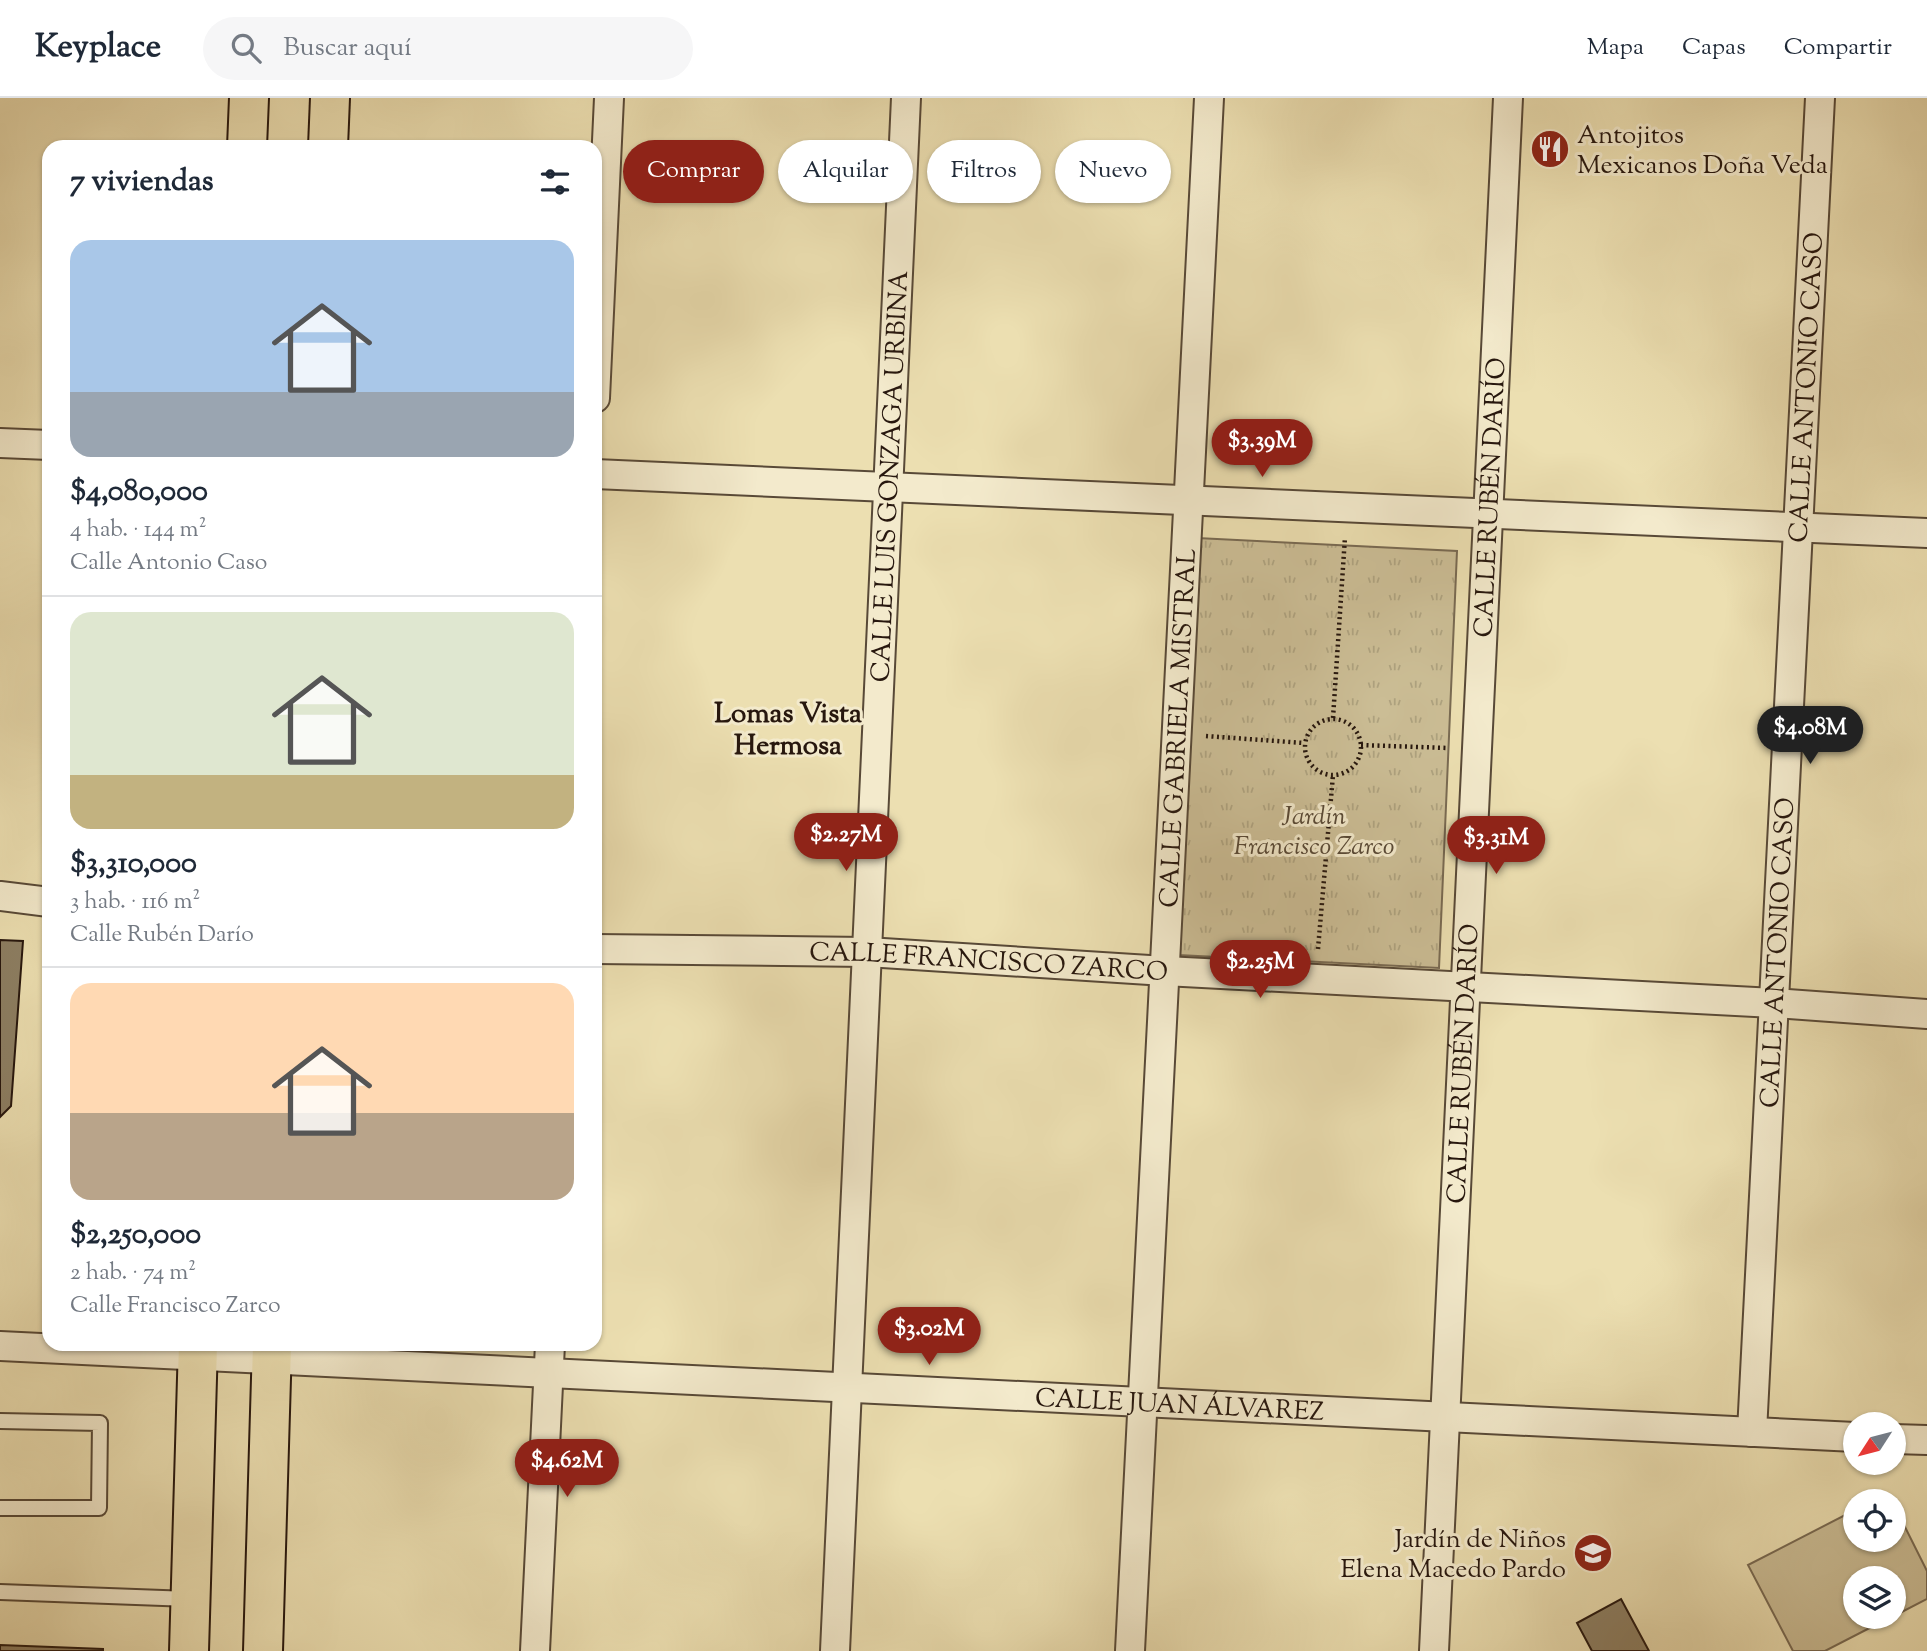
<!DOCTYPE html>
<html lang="es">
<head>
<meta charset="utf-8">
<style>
	:root { --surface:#fff; --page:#f6f6f7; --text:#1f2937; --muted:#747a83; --line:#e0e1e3; --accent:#8f2418 }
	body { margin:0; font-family:"Sorts Mill Goudy",serif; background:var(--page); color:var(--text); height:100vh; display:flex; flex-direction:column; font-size:26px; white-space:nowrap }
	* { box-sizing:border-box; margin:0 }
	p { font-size:23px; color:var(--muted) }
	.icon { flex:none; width:38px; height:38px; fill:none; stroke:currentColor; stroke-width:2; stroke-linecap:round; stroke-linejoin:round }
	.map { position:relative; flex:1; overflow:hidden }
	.details { position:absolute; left:42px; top:42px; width:560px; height:1211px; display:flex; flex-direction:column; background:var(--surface); border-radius:21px; box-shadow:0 2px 5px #0004 }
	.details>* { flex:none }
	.hud { position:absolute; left:623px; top:42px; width:665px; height:63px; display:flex; gap:14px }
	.needle { width:46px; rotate:234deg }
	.controls { position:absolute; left:1843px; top:1314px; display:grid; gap:14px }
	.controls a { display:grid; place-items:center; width:63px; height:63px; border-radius:50%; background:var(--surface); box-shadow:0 2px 5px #0004; font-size:35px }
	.price { position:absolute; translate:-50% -60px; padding:0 16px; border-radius:24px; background:var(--accent); color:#fff; font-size:23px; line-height:46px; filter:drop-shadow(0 2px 4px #0008) }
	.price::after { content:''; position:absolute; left:50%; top:42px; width:21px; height:16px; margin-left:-10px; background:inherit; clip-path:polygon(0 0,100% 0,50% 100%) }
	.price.current { background:#222; color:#fff }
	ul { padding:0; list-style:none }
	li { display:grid; align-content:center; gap:14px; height:371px; padding:0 28px }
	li+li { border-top:2px solid var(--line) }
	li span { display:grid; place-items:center; height:217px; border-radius:21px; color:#555 }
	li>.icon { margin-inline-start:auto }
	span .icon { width:126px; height:126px; fill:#fffc; stroke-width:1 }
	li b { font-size:30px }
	h2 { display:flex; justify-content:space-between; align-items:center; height:84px; padding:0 28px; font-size:30px }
	.chip { padding:0 24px; border-radius:32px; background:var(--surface); box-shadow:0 2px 5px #0004; font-size:24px; line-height:63px }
	.chip.current { background:var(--accent); color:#fff }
	header { display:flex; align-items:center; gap:42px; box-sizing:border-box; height:98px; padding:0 35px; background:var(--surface); border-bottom:2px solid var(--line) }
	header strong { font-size:33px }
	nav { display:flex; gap:38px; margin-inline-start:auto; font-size:24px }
	.search { width:490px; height:63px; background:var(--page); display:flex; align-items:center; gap:18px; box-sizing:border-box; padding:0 24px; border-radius:38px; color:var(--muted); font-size:26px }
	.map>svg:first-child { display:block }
</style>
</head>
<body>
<header>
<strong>Keyplace</strong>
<div class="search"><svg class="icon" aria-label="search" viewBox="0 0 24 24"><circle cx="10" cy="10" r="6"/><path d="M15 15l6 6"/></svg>Buscar aquí</div>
<nav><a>Mapa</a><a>Capas</a><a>Compartir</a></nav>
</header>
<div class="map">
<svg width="1927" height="1553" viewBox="0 0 1927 1553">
	<defs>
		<pattern id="park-tufts" width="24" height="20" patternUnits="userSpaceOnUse" patternTransform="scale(1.75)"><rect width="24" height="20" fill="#cbbd95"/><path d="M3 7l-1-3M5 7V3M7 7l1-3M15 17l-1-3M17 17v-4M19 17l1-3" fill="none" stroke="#aea27f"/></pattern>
	</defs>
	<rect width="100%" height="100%" fill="#ecdfb1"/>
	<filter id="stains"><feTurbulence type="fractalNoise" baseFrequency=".00286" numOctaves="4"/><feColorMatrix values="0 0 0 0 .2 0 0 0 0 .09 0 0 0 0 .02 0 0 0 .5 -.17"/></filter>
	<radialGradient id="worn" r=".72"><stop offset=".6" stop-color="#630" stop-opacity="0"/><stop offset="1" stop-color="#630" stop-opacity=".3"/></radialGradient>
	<polygon fill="url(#park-tufts)" stroke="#796a52" stroke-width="2" points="1197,440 1457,453 1439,870 1178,857"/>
	<polygon fill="#cbbd95" stroke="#796a52" stroke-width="2" points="1894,1407 1927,1473 1927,1501 1894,1518 1894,1480 1855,1480 1855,1519 1891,1519 1825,1553 1793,1553 1748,1467 1855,1412 1855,1442 1894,1442"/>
	<g fill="#8d7f63" stroke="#27170e" stroke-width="2">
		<polygon points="0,842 23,843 11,1008 0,1019"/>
		<polygon points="1621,1501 1649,1553 1592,1553 1577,1525"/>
		<polygon points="0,1547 103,1551 103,1553 0,1553"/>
	</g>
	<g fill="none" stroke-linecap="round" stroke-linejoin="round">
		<g stroke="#584937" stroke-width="18">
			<g id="service">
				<polyline points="0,1323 100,1325 99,1410 0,1410"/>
				<polyline points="0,1494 190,1501"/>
			</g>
		</g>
		<g stroke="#584937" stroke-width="32">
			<g id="minor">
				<polyline points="595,300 609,0"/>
				<polyline points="0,345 49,347"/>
				<polyline points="595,376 1927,435"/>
				<polyline points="0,798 49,804"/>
				<path id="s1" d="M595,851l272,3 298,19 609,32 153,11"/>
				<path id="s2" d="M0,1248l1855,91"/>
				<path id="s3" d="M1752,1334l68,-1334"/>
				<polyline points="1894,1341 1927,1342"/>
				<polyline points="535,1553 550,1246"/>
				<path id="s4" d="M835,1553l71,-1553"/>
				<path id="s5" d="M1130,1553l79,-1553"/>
				<path id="s6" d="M1434,1553l74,-1553"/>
			</g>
		</g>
		<g stroke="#27170e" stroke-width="42">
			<g id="primary">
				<polyline points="247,49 249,0"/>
				<polyline points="328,49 330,0"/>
				<polyline points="189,1553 198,1246"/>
				<polyline points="263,1553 272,1246"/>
			</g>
		</g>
		<g stroke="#27170e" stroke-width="4.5" stroke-dasharray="2 3.5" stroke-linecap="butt">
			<polyline points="1333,620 1345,439"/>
			<circle cx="1333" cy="649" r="28"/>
			<polyline points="1206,638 1304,645"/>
			<polyline points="1361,647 1448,650"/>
			<polyline points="1318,851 1333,677"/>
		</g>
		<use href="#service" stroke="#f3eacc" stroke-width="14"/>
		<use href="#minor" stroke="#f3eacc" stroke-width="28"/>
		<use href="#primary" stroke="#ecdfb1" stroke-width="38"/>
	</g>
	<defs>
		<g id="restaurant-disc" transform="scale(2.0125)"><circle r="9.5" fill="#8f2418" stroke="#f3eacc"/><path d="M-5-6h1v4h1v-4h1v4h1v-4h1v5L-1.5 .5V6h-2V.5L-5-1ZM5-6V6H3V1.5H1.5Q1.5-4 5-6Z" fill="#fff"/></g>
		<g id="school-disc" transform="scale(2.0125)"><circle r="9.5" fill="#8f2418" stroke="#f3eacc"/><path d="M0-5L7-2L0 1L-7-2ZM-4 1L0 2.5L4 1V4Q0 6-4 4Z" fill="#fff"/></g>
	</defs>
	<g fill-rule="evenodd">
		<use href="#restaurant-disc" x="1550" y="51"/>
		<use href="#school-disc" x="1593" y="1455"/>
	</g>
	<g text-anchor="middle" stroke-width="6" stroke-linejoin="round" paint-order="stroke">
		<g font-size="26" fill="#27170e" stroke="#f3eacc" text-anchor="start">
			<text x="1577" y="45">Antojitos<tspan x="1577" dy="30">Mexicanos Doña Veda</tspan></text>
			<text x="1566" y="1449" text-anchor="end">Jardín de Niños<tspan x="1566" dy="30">Elena Macedo Pardo</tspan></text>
		</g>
		<g font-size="26" fill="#27170e" stroke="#f3eacc">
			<text dy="9" stroke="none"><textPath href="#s3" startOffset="1046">CALLE ANTONIO CASO</textPath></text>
			<text dy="9" stroke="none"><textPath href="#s4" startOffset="1176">CALLE LUIS GONZAGA URBINA</textPath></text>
			<text dy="9" stroke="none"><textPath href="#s6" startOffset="1155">CALLE RUBÉN DARÍO</textPath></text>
			<text dy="9" stroke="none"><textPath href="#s5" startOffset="924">CALLE GABRIELA MISTRAL</textPath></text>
			<text dy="9" stroke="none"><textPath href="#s3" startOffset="480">CALLE ANTONIO CASO</textPath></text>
			<text dy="9" stroke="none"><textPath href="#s1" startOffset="394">CALLE FRANCISCO ZARCO</textPath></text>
			<text dy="9" stroke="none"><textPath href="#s6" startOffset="588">CALLE RUBÉN DARÍO</textPath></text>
			<text dy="9" stroke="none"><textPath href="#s2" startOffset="1181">CALLE JUAN ÁLVAREZ</textPath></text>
		</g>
		<g font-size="26" font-style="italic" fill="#584936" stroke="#f3eacc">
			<text x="1314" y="726">Jardín<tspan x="1314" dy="30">Francisco Zarco</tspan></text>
		</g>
		<g font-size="28" font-weight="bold" fill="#27170e" stroke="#f3eacc">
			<text x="788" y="624">Lomas Vista<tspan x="788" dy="32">Hermosa</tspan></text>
		</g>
	</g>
	<rect width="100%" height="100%" filter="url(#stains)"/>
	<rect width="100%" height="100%" fill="url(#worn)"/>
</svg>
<div class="controls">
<a><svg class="needle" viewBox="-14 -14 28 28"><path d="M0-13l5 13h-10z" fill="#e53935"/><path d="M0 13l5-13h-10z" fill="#747a83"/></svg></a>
<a><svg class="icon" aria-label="locate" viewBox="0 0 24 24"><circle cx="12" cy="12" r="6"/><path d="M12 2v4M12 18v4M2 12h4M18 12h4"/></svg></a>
<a><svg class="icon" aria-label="layers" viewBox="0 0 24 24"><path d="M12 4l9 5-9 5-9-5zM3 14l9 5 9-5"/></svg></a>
</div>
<b class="price" style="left:1262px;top:381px">$3.39M</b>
<b class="price current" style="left:1810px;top:668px">$4.08M</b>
<b class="price" style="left:846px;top:775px">$2.27M</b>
<b class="price" style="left:1496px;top:778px">$3.31M</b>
<b class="price" style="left:1260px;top:902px">$2.25M</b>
<b class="price" style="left:929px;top:1269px">$3.02M</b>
<b class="price" style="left:567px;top:1401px">$4.62M</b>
<div class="hud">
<a class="chip current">Comprar</a>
<a class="chip">Alquilar</a>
<a class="chip">Filtros</a>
<a class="chip">Nuevo</a>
</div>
<section class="details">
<h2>7 viviendas<svg class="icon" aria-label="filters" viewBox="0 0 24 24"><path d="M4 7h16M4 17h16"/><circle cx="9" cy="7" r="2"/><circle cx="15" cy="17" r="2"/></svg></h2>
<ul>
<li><span style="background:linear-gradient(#a9c7e8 70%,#9aa5b1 0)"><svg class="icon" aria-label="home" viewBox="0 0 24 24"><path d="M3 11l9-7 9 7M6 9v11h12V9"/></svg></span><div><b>$4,080,000</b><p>4 hab. · 144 m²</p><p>Calle Antonio Caso</p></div></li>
<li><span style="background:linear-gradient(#dfe7d0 75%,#c2b280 0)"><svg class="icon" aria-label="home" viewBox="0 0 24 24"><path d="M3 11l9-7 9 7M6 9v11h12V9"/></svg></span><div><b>$3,310,000</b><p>3 hab. · 116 m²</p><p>Calle Rubén Darío</p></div></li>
<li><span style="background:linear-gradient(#ffd9b3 60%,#b9a48a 0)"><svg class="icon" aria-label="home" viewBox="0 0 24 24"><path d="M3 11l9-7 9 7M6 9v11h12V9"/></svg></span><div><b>$2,250,000</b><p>2 hab. · 74 m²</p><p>Calle Francisco Zarco</p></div></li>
</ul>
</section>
</div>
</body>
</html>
